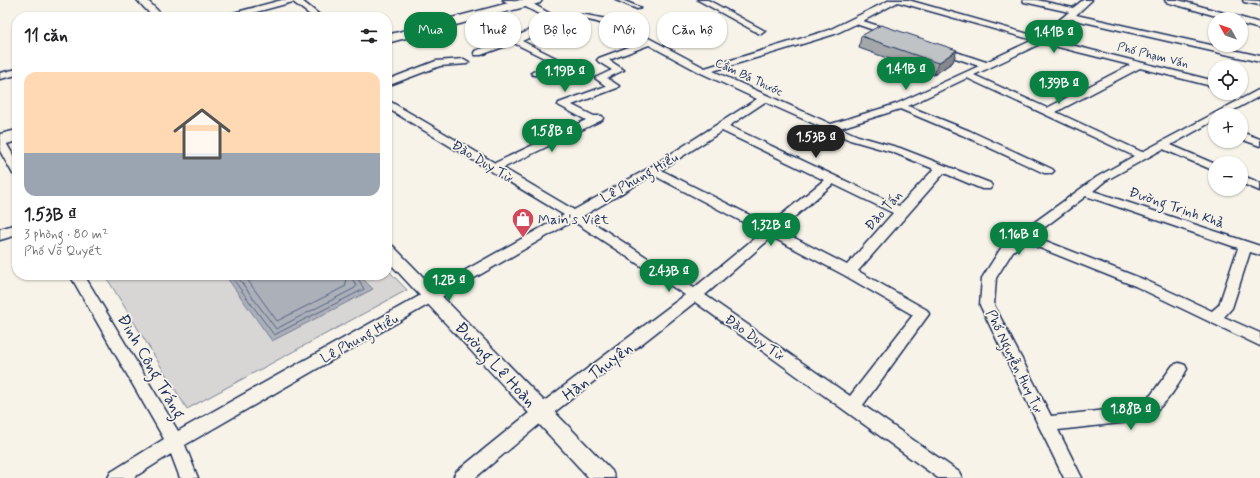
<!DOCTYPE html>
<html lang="vi">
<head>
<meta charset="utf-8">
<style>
	:root { --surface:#fff; --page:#f2f2f2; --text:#202124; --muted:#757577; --accent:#0b8043 }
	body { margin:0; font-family:Mynerve,sans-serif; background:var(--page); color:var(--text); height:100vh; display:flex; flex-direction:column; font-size:15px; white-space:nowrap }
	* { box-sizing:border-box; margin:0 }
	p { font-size:13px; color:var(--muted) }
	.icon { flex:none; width:22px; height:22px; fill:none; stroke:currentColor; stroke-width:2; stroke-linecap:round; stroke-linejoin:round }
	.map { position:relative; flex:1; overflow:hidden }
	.panel { position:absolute; left:12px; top:12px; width:380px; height:268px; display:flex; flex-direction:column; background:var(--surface); border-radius:16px; box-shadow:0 1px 3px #0004 }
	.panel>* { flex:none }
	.top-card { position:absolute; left:404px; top:12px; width:380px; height:36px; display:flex; gap:8px }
	.needle { width:26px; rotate:310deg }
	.tools { position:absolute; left:1208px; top:12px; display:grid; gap:8px }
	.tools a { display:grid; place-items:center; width:40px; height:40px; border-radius:50%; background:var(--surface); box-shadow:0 1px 3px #0004; font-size:20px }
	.price { position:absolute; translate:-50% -34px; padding:0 9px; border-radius:14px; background:var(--accent); color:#fff; font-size:13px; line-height:26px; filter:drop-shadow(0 1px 2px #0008) }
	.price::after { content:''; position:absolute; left:50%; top:24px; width:12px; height:9px; margin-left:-6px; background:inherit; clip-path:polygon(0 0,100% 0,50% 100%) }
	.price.selected { background:#222; color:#fff }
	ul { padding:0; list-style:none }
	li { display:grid; align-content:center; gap:8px; height:212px; padding:0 12px }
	li span { display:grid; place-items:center; height:124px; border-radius:12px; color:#555 }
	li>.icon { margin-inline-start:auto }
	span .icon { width:72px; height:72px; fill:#fffc; stroke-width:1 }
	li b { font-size:17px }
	h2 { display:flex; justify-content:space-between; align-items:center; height:48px; padding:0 12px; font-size:17px }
	.tag { padding:0 14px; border-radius:16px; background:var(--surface); box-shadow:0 1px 3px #0004; font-size:14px; line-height:36px }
	.tag.selected { background:var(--accent); color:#fff }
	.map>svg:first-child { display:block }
</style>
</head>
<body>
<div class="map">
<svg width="1260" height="478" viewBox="0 0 1260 478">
	<rect width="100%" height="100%" fill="#f7f3e8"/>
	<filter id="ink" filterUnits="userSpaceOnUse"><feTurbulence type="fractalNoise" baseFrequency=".025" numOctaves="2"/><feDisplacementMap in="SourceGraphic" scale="8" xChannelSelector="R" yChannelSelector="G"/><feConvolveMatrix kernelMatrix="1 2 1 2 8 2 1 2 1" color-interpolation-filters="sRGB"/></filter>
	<g filter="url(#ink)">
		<polygon fill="#d7d6d4" stroke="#798299" points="387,269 407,290 187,409 105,275 387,275"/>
		<polygon fill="#acb0b9" stroke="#727c95" points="225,275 359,275 373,289 272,341"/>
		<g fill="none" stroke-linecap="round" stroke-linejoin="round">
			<g stroke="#556382" stroke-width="1">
				<polyline points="230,275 274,335 364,289 356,275"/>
				<polyline points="236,275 276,329 355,288 356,286 351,275"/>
				<polyline points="244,275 277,321 346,286 345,275"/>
			</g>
			<g stroke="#1b2f5e" stroke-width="3">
				<polygon id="service" points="616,0 622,0 641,8 637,9"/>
			</g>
			<g stroke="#1b2f5e" stroke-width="3">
				<g id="minor">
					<polygon points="282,0 301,0 322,17 313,17 293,2 238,17 225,17 226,15"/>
					<polygon points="503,0 513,0 520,5 516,7"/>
					<polygon points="698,0 708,0 765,31 761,34 758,33"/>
					<path d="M890,0h18l131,37 30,-25 -45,-10 -1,-2h14l36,8 10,-8h9l-16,15 184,41v6l-189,-43 -24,20 168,42v6l-75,-19 -84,44 86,40 118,-63v7l-35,19h-10v5l-44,25 44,19v7l-52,-22 -58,32 -12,10 167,55v9l-10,-3 -18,56 -8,9 36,16v13l-125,-60 -110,-44 -12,9 -17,27 -2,27 57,111 84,-9 16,-12 22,-30 6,-2 6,2 2,4c-11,21 -26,44 -49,52l-80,9 24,48h-18l-84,-173 2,-27 21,-33 94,-68 37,-21 -167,-78 -59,28 62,25 82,38 2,2 -2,2h-8l-82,-38 -62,-26 -60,19 18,8 42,12 90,35 2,3 -2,3h-8l-38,-16 -86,98 69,39 2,4 -66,91 96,67 3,6h-24l-243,-176 -148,116 -72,60h-22l3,-6 79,-64 150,-113 -112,-74 -388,224 13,33h-18l-9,-24 -38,24h-25l3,-6 53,-33 -94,-164h14l94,156 386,-216 -177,-107v-7l4,1 104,61 91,-43 -28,-15 1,-2 47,-17 -11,-8 17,-8 -13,-8 -2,-2 2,-2 43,-16c-23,-13 -58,-30 -85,-21 -4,1 -7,5 -10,7 -8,5 -16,9 -25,13l42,21 -25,13h-6l-2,-2 21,-11 -38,-19 -33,12h-6l-1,-2 1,-2 49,-18 24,-14 -26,-14v-4h6l26,15 32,-1 20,4 33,14 66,35 124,-38zM898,2l135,38 -47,22 -45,-15h-6l-1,2 1,2 44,15 -83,38 -65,20 -118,-53 122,-37 21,-10 32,11h6l1,-2 -1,-2 -31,-10zM1042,43l88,22 -83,43 -73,-33zM649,45l52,28 56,26 -108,69 -75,42 -71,-42 99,-48 1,-2 -1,-2h-8l-22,-11 45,-17 2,-2 -12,-8 17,-8 -15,-10zM765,102l85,38 42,12 42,17 -35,37 -170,-80zM722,131l102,49 -55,45 -108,-55zM653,175l109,57 -68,56 -111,-72zM833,184l60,29 -46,52 -68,-35zM1086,196l152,52 -19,57 -7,6 -67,-31 -112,-44zM772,237l72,38 69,40 -63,81 -145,-101z"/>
					<polygon points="1165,0 1178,0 1260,23 1260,29 1241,24 1241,19 1227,19 1166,2"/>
					<polygon points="1243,0 1260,1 1260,5 1244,2"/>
					<polygon points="464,59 469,62 467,64 440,66 387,86 387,80 436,61"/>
					<polygon points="17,69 17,75 0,79 0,73"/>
					<polygon points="1241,132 1260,139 1260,146 1241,139"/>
					<polygon points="0,138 4,139 17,162 17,175 13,174 0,151"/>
					<polygon points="1241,175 1260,183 1260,191 1241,183"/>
				</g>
			</g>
			<g stroke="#1b2f5e" stroke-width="3">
				<g id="tertiary">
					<polygon points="137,0 147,0 164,17 153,17"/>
					<polygon points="17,224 17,235 0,240 0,229"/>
					<polygon points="387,245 393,246 612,471 615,478 589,478 387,260"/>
				</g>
			</g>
			<g stroke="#1b2f5e" stroke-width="3">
				<g id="trunk">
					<polygon points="520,0 542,0 540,3 387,43 387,35"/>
					<polygon points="17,130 17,141 0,146 0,134"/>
				</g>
			</g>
			<use href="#service" fill="#f7f3e8" fill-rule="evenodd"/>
			<use href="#minor" fill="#f7f3e8" fill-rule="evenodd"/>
			<use href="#tertiary" fill="#f7f3e8" fill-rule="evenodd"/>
			<use href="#trunk" fill="#f7f3e8" fill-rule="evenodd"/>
		</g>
		<polygon fill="#a5a8a9" stroke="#1b2f5e" points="861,36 953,62 934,75 859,48"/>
		<polygon fill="#86888a" stroke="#1b2f5e" points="957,50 953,62 934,75 938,63"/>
		<polygon fill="#c0c3c5" stroke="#1b2f5e" points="881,25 957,50 938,63 861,36"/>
	</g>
	<defs>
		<g id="shop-pin" transform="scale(1.15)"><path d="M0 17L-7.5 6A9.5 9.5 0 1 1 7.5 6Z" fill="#d1495b" stroke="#f7f3e8"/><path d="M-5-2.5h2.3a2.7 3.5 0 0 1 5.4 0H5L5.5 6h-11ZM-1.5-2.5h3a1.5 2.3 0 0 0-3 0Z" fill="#fff"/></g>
	</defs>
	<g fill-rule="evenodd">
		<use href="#shop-pin" x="523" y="219"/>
	</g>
	<g text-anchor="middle" stroke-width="3.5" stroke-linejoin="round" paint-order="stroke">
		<g font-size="12" fill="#1b2f5e" stroke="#f7f3e8">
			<text transform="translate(1153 55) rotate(14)" y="4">Phố Phạm Vấn</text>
			<text transform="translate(749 77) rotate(25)" y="4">Cầm Bá Thước</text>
		</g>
		<g font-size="14" fill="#1b2f5e" stroke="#f7f3e8">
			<text transform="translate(483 161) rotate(31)" y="5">Đào Duy Từ</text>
			<text transform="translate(639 177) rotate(-30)" y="5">Lê Phụng Hiểu</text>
			<text transform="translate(1177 207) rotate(19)" y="5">Đường Trịnh Khả</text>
			<text transform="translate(883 210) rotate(-48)" y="5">Đào Tấn</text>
			<text transform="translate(755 337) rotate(35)" y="5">Đào Duy Từ</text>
			<text transform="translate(359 338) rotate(-29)" y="5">Lê Phụng Hiểu</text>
			<text transform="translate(1015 361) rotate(64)" y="5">Phố Nguyễn Huy Tự</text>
		</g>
		<g font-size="14" fill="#1b2f5e" stroke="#f7f3e8" text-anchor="start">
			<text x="538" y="224">Main's Việt</text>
		</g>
		<g font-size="17" fill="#1b2f5e" stroke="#f7f3e8">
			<text transform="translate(496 364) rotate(47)" y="6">Đường Lê Hoàn</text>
			<text transform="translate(152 366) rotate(60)" y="6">Đinh Công Tráng</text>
			<text transform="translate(597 371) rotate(-38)" y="6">Hàn Thuyên</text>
		</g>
	</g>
</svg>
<div class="tools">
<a><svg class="needle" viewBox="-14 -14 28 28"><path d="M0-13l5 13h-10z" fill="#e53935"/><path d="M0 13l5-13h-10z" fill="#757577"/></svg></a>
<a><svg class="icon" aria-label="locate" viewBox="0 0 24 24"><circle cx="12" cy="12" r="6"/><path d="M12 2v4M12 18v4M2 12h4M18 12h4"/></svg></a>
<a>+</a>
<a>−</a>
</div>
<b class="price" style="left:1054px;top:54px">1.41B ₫</b>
<b class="price" style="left:906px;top:91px">1.41B ₫</b>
<b class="price" style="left:565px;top:93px">1.19B ₫</b>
<b class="price" style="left:1059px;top:105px">1.39B ₫</b>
<b class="price" style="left:552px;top:153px">1.58B ₫</b>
<b class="price selected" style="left:816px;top:159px">1.53B ₫</b>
<b class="price" style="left:771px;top:247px">1.32B ₫</b>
<b class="price" style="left:1019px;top:256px">1.16B ₫</b>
<b class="price" style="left:669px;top:293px">2.43B ₫</b>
<b class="price" style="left:449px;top:302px">1.2B ₫</b>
<b class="price" style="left:1131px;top:431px">1.88B ₫</b>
<div class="top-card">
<a class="tag selected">Mua</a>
<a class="tag">Thuê</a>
<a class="tag">Bộ lọc</a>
<a class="tag">Mới</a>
<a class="tag">Căn hộ</a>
</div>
<section class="panel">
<h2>11 căn<svg class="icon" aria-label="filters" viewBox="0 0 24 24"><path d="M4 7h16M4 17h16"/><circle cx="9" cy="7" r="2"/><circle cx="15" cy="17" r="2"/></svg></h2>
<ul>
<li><span style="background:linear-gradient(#ffd9b3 65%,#9aa5b1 0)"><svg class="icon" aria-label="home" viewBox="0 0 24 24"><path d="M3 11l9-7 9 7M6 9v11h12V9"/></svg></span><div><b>1.53B ₫</b><p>3 phòng · 80 m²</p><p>Phố Võ Quyết</p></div></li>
</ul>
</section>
</div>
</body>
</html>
